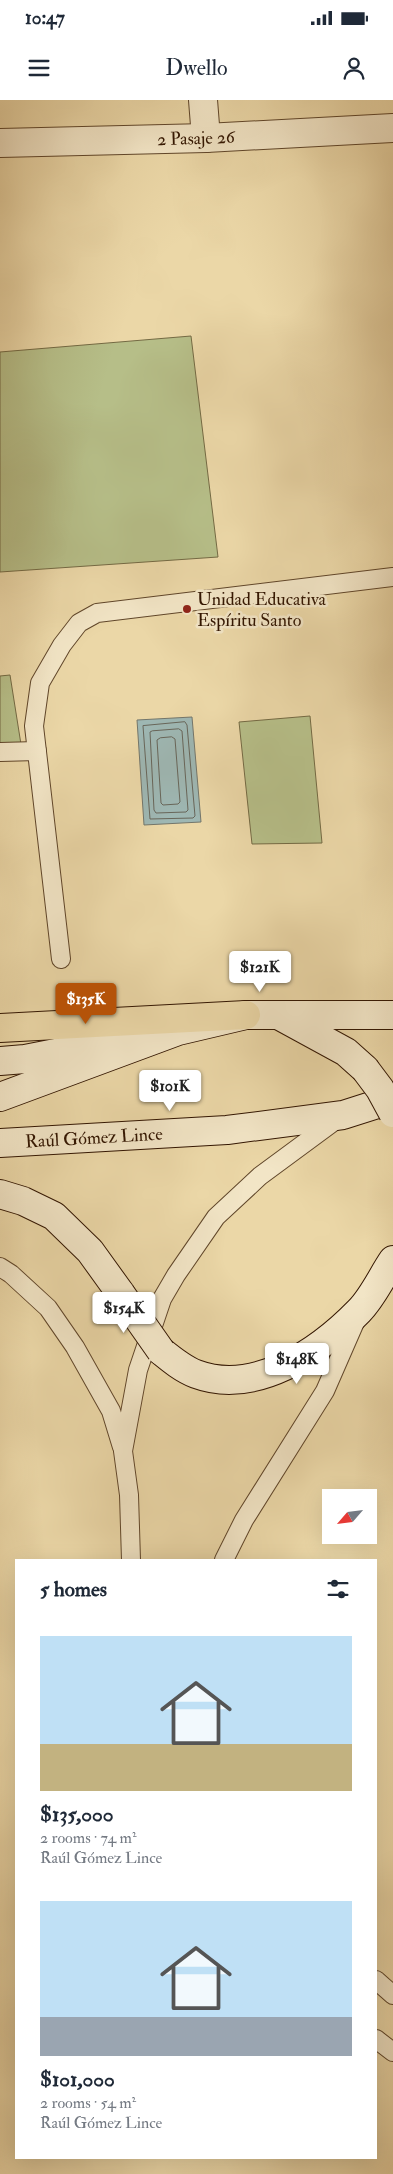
<!DOCTYPE html>
<html lang="en">
<head>
<meta charset="utf-8">
<style>
	:root { --surface:#fff; --page:#f2f2f3; --text:#1f2937; --muted:#747a83; --accent:#b45309 }
	body { margin:0; font-family:"IM FELL Double Pica",serif; background:var(--page); color:var(--text); height:100vh; display:flex; flex-direction:column; font-size:19px; white-space:nowrap }
	* { box-sizing:border-box; margin:0 }
	p { font-size:16px; color:var(--muted) }
	.icon { flex:none; width:28px; height:28px; fill:none; stroke:currentColor; stroke-width:2; stroke-linecap:round; stroke-linejoin:round }
	.map { position:relative; flex:1; overflow:hidden }
	.details { position:absolute; left:15px; top:1459px; width:362px; height:600px; display:flex; flex-direction:column; background:var(--surface); border-radius:0px; box-shadow:0 5px 20px #0002 }
	.details>* { flex:none }
	.needle { width:32px; rotate:242deg }
	.controls { position:absolute; left:322px; top:1389px; display:grid; gap:10px }
	.controls a { display:grid; place-items:center; width:55px; height:55px; border-radius:0px; background:var(--surface); box-shadow:0 5px 20px #0002; font-size:25px }
	.price { position:absolute; translate:-50% -42px; padding:0 11px; border-radius:5px; background:#fff; color:#222; font-size:16px; line-height:32px; filter:drop-shadow(0 1px 2px #0008) }
	.price::after { content:''; position:absolute; left:50%; top:30px; width:15px; height:11px; margin-left:-8px; background:inherit; clip-path:polygon(0 0,100% 0,50% 100%) }
	.price.on { background:var(--accent); color:#fff }
	ul { padding:0; list-style:none }
	li { display:grid; align-content:center; gap:10px; height:265px; padding:0 25px }
	li span { display:grid; place-items:center; height:155px; border-radius:0px; color:#555 }
	li>.icon { margin-inline-start:auto }
	span .icon { width:90px; height:90px; fill:#fffc; stroke-width:1 }
	li b { font-size:21px }
	h2 { display:flex; justify-content:space-between; align-items:center; height:60px; padding:0 25px; font-size:21px }
	.status { display:flex; justify-content:space-between; align-items:center; height:35px; padding:0 25px; background:var(--surface); direction:ltr }
	.status svg { height:14px; fill:currentColor }
	header { display:flex; justify-content:space-between; align-items:center; height:65px; padding:0 25px; background:var(--surface); font-size:22px; font-weight:600 }
	.map>svg:first-child { display:block }
</style>
</head>
<body>
<div class="status"><b>10:47</b><svg viewBox="0 0 49 12"><path d="M0 12V9h3v3zM5 12V6h3v6zM10 12V3h3v9zM15 12V0h3v12zM26 1h20v11H26zM47 4h2v5h-2z"/></svg></div>
<header><svg class="icon" aria-label="menu" viewBox="0 0 24 24"><path d="M4 6h16M4 12h16M4 18h16"/></svg>Dwello<svg class="icon" aria-label="person" viewBox="0 0 24 24"><circle cx="12" cy="8" r="4"/><path d="M4 21q1-7 8-7t8 7"/></svg></header>
<div class="map">
<svg width="393" height="2074" viewBox="0 0 393 2074">
	<rect width="100%" height="100%" fill="#ebd7a7"/>
	<filter id="stains"><feTurbulence type="fractalNoise" baseFrequency=".004" numOctaves="4"/><feColorMatrix values="0 0 0 0 .2 0 0 0 0 .09 0 0 0 0 .02 0 0 0 .5 -.17"/></filter>
	<radialGradient id="worn" r=".72"><stop offset=".6" stop-color="#630" stop-opacity="0"/><stop offset="1" stop-color="#630" stop-opacity=".3"/></radialGradient>
	<g fill="#b6be88" stroke="#746a44">
		<polygon points="191,236 218,457 0,472 0,252"/>
		<polygon points="10,575 23,657 0,659 0,576"/>
		<polygon points="310,616 322,743 252,744 239,622"/>
	</g>
	<polygon fill="#9eb7b3" stroke="#73766b" points="192,617 201,722 144,725 137,620"/>
	<g fill="none" stroke-linecap="round" stroke-linejoin="round">
		<g stroke="#68665a" stroke-width="1">
			<polygon points="185,622 187,625 195,716 193,718 150,719 143,626"/>
			<polygon points="179,629 182,631 188,710 186,712 156,713 154,710 150,632 152,631"/>
			<polygon points="172,637 175,639 180,702 178,704 163,705 161,703 157,640 160,638"/>
		</g>
		<g stroke="#60462a" stroke-width="20">
			<g id="service">
				<polyline points="0,652 37,651"/>
				<polyline points="61,859 34,626 40,583 62,545 79,523 97,513 393,477"/>
				<polyline points="0,1167 11,1174 48,1208 75,1247 111,1311 122,1347"/>
				<polyline points="131,1460 129,1395 123,1351 138,1270 162,1199 176,1175 216,1117 260,1076 340,1017"/>
				<polyline points="224,1460 244,1420 325,1291 356,1220"/>
				<polyline points="376,1880 393,1895"/>
				<polyline points="376,1939 393,1952"/>
			</g>
		</g>
		<g stroke="#60462a" stroke-width="30">
			<g id="minor">
				<polyline points="203,0 206,38"/>
				<path id="s1" d="M0,43l206,-5 187,-10"/>
			</g>
		</g>
		<g stroke="#321500" stroke-width="30">
			<g id="secondary">
				<polyline points="280,916 346,952 365,969"/>
				<polyline points="0,961 25,959 117,941"/>
				<polyline points="0,997 178,931 246,915 393,915"/>
				<path id="s2" d="M0,1043l227,-13 116,-15 50,-16"/>
				<polyline points="0,1094 23,1101 54,1116 90,1151 121,1194"/>
				<path d="M161,1251c11,9 22,18 35,23 59,22 123,-22 163,-63 14,-14 23,-35 34,-51"/>
			</g>
		</g>
		<g stroke="#321500" stroke-width="30">
			<polyline id="primary" points="0,928 246,915"/>
		</g>
		<use href="#service" stroke="#f2e5c6" stroke-width="18"/>
		<use href="#minor" stroke="#f2e5c6" stroke-width="28"/>
		<use href="#secondary" stroke="#f2e5c6" stroke-width="28"/>
		<use href="#primary" stroke="#ebd7a7" stroke-width="28"/>
		<g stroke="#321500" stroke-width="30" stroke-linecap="butt">
			<g id="secondary-bridge">
				<polyline points="365,969 380,989 393,1013"/>
				<polyline points="121,1194 161,1251"/>
			</g>
		</g>
		<use href="#secondary-bridge" stroke="#f2e5c6" stroke-width="28"/>
	</g>
	<circle fill="#8f2418" stroke="#f2e5c6" stroke-width="2" cx="187" cy="509" r="5"/>
	<g text-anchor="middle" stroke-width="5" stroke-linejoin="round" paint-order="stroke">
		<g font-size="18" fill="#321500" stroke="#f2e5c6">
			<text dy="6" stroke="none"><textPath href="#s1" startOffset="196">2 Pasaje 26</textPath></text>
			<text dy="6" stroke="none"><textPath href="#s2" startOffset="94">Raúl Gómez Lince</textPath></text>
		</g>
		<g font-size="18" fill="#321500" stroke="#f2e5c6" text-anchor="start">
			<text x="197" y="505">Unidad Educativa<tspan x="197" dy="21">Espíritu Santo</tspan></text>
		</g>
	</g>
	<rect width="100%" height="100%" filter="url(#stains)"/>
	<rect width="100%" height="100%" fill="url(#worn)"/>
</svg>
<div class="controls">
<a><svg class="needle" viewBox="-14 -14 28 28"><path d="M0-13l5 13h-10z" fill="#e53935"/><path d="M0 13l5-13h-10z" fill="#747a83"/></svg></a>
</div>
<b class="price" style="left:260px;top:893px">$121K</b>
<b class="price on" style="left:86px;top:925px">$135K</b>
<b class="price" style="left:170px;top:1012px">$101K</b>
<b class="price" style="left:124px;top:1234px">$154K</b>
<b class="price" style="left:297px;top:1285px">$148K</b>
<section class="details">
<h2>5 homes<svg class="icon" aria-label="filters" viewBox="0 0 24 24"><path d="M4 7h16M4 17h16"/><circle cx="9" cy="7" r="2"/><circle cx="15" cy="17" r="2"/></svg></h2>
<ul>
<li><span style="background:linear-gradient(#bfe0f5 70%,#c2b280 0)"><svg class="icon" aria-label="home" viewBox="0 0 24 24"><path d="M3 11l9-7 9 7M6 9v11h12V9"/></svg></span><div><b>$135,000</b><p>2 rooms · 74 m²</p><p>Raúl Gómez Lince</p></div></li>
<li><span style="background:linear-gradient(#bfe0f5 75%,#9aa5b1 0)"><svg class="icon" aria-label="home" viewBox="0 0 24 24"><path d="M3 11l9-7 9 7M6 9v11h12V9"/></svg></span><div><b>$101,000</b><p>2 rooms · 54 m²</p><p>Raúl Gómez Lince</p></div></li>
</ul>
</section>
</div>
</body>
</html>
